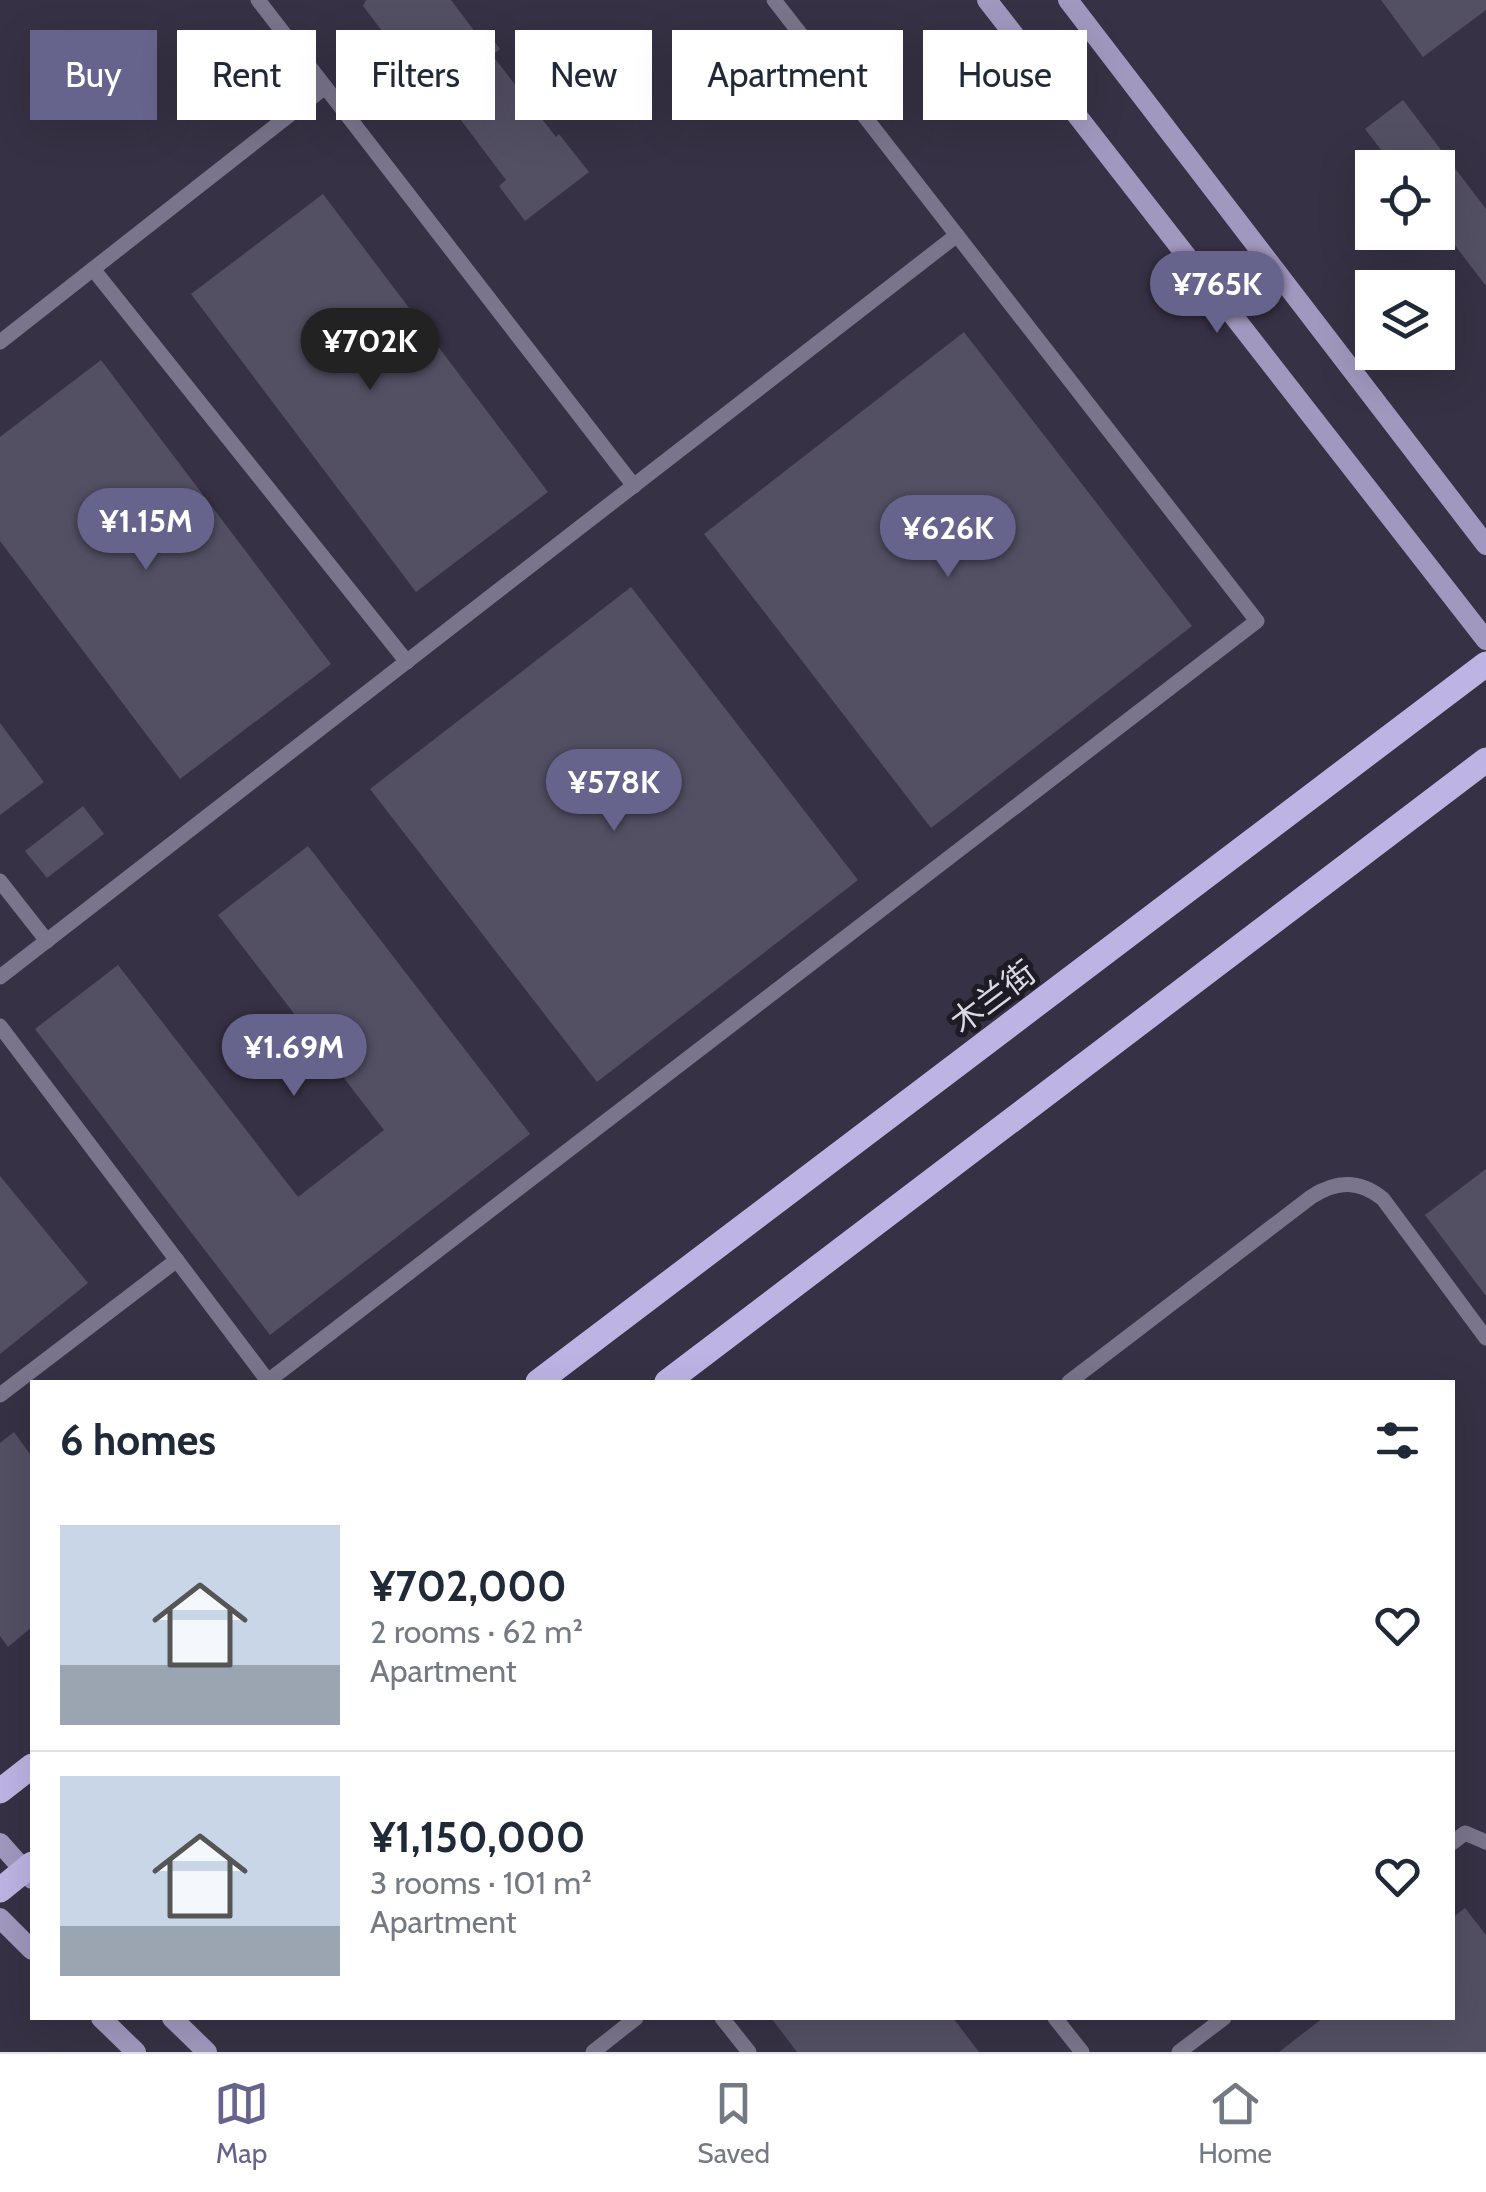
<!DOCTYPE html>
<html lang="en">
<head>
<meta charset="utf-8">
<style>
	:root { --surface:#fff; --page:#f2f2f3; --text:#1f2937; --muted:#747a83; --line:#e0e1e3; --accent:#66638d }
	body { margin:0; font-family:Cabin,"Noto Sans SC",sans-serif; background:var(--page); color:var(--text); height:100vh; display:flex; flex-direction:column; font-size:38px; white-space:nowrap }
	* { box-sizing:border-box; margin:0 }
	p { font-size:32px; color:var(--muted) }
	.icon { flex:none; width:55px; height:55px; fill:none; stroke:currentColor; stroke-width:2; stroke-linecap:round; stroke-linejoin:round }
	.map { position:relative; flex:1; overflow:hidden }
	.panel { position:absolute; left:30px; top:1380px; width:1425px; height:640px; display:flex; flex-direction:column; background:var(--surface); border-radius:0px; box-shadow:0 10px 40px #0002 }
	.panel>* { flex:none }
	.top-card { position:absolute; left:30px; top:30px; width:1428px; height:90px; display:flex; gap:20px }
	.tools { position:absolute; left:1355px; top:150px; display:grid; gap:20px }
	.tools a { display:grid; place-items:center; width:100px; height:100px; border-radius:0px; background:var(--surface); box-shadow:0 10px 40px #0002; font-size:50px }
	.price { position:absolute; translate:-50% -85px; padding:0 22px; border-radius:35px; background:var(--accent); color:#fff; font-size:32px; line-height:65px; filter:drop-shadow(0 2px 5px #0008) }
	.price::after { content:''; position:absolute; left:50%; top:60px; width:30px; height:22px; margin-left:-15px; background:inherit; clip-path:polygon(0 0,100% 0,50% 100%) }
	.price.selected { background:#222; color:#fff }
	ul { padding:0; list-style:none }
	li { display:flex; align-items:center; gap:30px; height:250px; padding:0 30px }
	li+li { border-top:2px solid var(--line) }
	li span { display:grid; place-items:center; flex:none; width:280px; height:200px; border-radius:0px; color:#555 }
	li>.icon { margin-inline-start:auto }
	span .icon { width:120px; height:120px; fill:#fffc; stroke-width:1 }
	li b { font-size:42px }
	h2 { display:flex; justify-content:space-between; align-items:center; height:120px; padding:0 30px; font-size:42px }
	.pill { padding:0 35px; border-radius:0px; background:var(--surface); box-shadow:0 10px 40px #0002; font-size:35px; line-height:90px }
	.pill.selected { background:var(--accent); color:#fff }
	.tabs { display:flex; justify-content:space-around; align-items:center; height:140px; border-top:2px solid var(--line); background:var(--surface); font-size:28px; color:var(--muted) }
	.tabs a { display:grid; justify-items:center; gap:5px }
	.tabs .selected { color:var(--accent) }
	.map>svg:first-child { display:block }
</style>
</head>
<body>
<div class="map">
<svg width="1486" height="2052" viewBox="0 0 1486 2052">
	<rect width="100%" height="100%" fill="#363144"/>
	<g fill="#545064">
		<polygon points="366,0 451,0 479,37 487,32 500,49 492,55 556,137 559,134 589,172 525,221 499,186 506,180 439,91 432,96 363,6"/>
		<polygon points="1381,0 1486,0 1486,10 1423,57"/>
		<polygon points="1403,100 1486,209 1486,286 1438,223 1438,168 1395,168 1365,129"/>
		<polygon points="323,194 548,492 416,592 191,294"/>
		<polygon points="964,332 1192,626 931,828 704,534"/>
		<polygon points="101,360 331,664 180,779 0,541 0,437"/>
		<polygon points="631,587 858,880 597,1082 370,789"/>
		<polygon points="0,723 44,782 0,815"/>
		<polygon points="83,806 104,834 47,878 25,851"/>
		<polygon points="308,846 530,1134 270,1335 35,1029 118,965 298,1197 384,1130 218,915"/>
		<polygon points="1486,1169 1486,1296 1425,1215"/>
		<polygon points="0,1176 88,1283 0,1354"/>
		<polygon points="14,1432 32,1457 32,1627 8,1647 0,1636 0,1443"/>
		<polygon points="1465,1908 1486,1935 1486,2052 1279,2052 1323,2018 1452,2018 1452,1918"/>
		<polygon points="771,2018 953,2018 979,2052 797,2052"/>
	</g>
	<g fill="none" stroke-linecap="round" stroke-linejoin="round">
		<g stroke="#7a758c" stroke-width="15">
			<polyline points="258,0 634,486"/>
			<polyline points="93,269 407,662"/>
			<polyline points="0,342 325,87"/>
			<polyline points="0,881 47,941"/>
			<polyline points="0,977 957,235"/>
			<polyline points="0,1026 268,1381 1257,621 774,0"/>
			<path d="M1069,1382l242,-185c26,-17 49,-17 72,2l103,139"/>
			<polyline points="0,1395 177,1260"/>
			<polyline points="1452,1843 1465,1833 1486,1842"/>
			<polyline points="722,2018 749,2052"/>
			<polyline points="1055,2018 1082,2052"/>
			<polyline points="593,2052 636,2018"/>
			<polyline points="1179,2052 1224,2018"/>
		</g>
		<g stroke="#a098be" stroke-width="20">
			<polyline points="987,0 1486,640"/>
			<polyline points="1068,0 1486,545"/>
			<polyline points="0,1843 32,1879"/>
			<polyline points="0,1918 32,1950"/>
			<polyline points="101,2018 136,2052"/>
			<polyline points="172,2018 207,2052"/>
		</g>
		<g stroke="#beb4e4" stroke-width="25">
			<polyline points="538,1382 1486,664"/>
			<polyline points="667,1382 1486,760"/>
			<polyline points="0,1791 32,1766"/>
			<polyline points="0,1890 32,1864"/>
		</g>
	</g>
	<g text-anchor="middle" stroke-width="10" stroke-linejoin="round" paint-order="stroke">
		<g font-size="32" fill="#dad8e4" stroke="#1d1b23">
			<text transform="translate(993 997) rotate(-37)" y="11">木兰街</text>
		</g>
	</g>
</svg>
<div class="tools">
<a><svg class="icon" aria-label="locate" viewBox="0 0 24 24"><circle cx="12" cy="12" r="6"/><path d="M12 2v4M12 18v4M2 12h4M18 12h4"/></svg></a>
<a><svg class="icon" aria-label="layers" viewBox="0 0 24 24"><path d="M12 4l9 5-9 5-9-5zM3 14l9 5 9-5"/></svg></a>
</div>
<b class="price" style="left:1217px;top:336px">¥765K</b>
<b class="price selected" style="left:370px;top:393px">¥702K</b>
<b class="price" style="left:146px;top:573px">¥1.15M</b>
<b class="price" style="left:948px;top:580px">¥626K</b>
<b class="price" style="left:614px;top:834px">¥578K</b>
<b class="price" style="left:294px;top:1099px">¥1.69M</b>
<div class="top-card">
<a class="pill selected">Buy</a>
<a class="pill">Rent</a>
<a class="pill">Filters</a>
<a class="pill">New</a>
<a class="pill">Apartment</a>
<a class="pill">House</a>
</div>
<section class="panel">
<h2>6 homes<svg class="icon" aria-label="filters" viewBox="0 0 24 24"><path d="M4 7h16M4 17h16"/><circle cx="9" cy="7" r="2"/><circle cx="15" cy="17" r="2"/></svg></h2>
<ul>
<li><span style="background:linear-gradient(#c9d6e8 70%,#9aa5b1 0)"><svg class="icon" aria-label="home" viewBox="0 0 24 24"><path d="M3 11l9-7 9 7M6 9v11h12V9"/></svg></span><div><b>¥702,000</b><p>2 rooms · 62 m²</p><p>Apartment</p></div><svg class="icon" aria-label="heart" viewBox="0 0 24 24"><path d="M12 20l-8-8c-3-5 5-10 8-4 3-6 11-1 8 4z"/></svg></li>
<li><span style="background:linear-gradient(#c9d6e8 75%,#9aa5b1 0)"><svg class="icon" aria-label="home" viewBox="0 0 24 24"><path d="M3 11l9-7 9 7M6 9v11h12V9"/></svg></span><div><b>¥1,150,000</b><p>3 rooms · 101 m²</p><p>Apartment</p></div><svg class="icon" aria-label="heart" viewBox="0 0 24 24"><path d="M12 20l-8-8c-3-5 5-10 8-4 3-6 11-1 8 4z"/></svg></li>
</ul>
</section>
</div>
<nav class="tabs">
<a class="selected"><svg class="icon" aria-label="map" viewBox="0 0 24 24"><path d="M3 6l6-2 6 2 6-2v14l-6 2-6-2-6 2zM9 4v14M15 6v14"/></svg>Map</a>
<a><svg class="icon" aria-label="saved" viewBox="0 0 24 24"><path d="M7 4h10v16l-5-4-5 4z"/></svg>Saved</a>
<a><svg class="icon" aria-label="home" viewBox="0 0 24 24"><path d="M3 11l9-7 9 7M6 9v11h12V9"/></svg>Home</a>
</nav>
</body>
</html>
